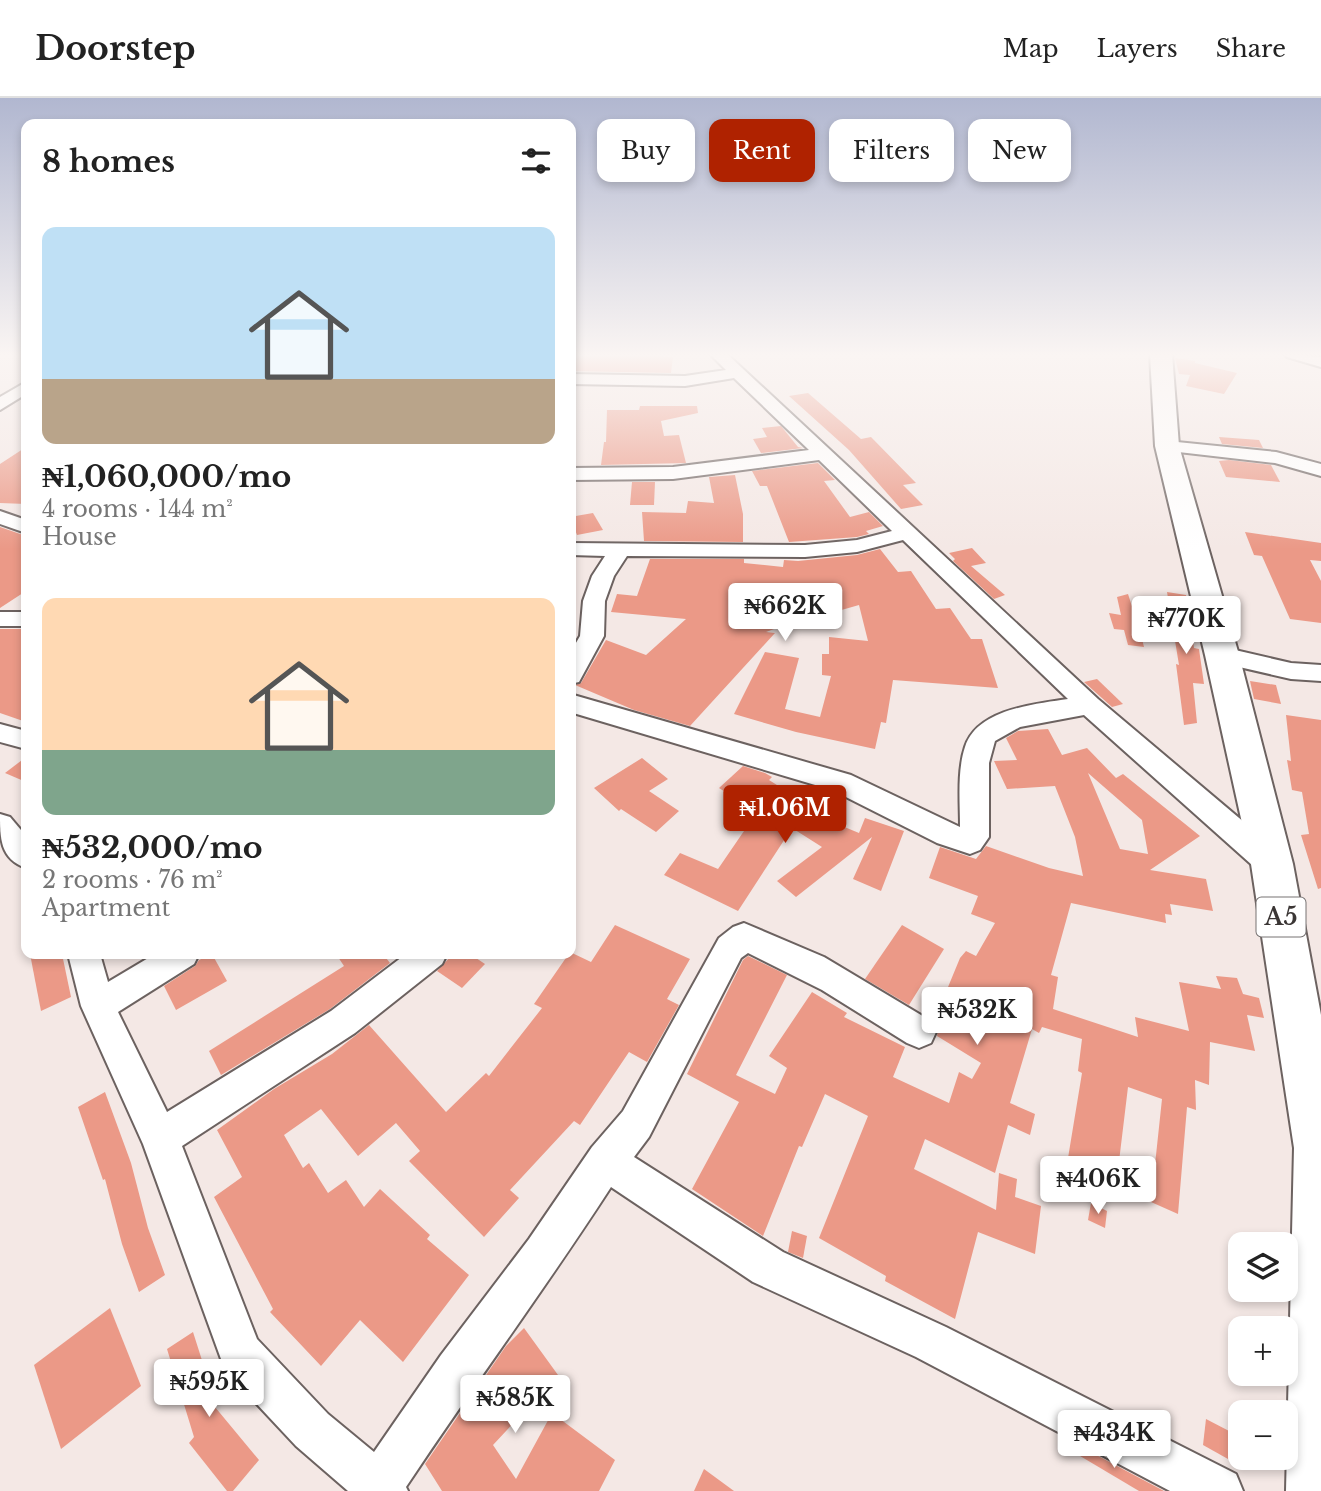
<!DOCTYPE html>
<html lang="en">
<head>
<meta charset="utf-8">
<style>
	:root { --surface:#fff; --page:#f6f6f6; --text:#222; --muted:#767676; --line:#e0e0e0; --accent:#af2200 }
	body { margin:0; font-family:"Libre Baskerville",serif; background:var(--page); color:var(--text); height:100vh; display:flex; flex-direction:column; font-size:26px; white-space:nowrap }
	* { box-sizing:border-box; margin:0 }
	p { font-size:23px; color:var(--muted) }
	.icon { flex:none; width:38px; height:38px; fill:none; stroke:currentColor; stroke-width:2; stroke-linecap:round; stroke-linejoin:round }
	.map { position:relative; flex:1; overflow:hidden }
	.side { position:absolute; left:21px; top:21px; width:555px; height:840px; display:flex; flex-direction:column; background:var(--surface); border-radius:14px; box-shadow:0 4px 10px #0003 }
	.side>* { flex:none }
	.hud { position:absolute; left:597px; top:21px; width:618px; height:63px; display:flex; gap:14px }
	.buttons { position:absolute; left:1228px; top:1134px; display:grid; gap:14px }
	.buttons a { display:grid; place-items:center; width:70px; height:70px; border-radius:14px; background:var(--surface); box-shadow:0 4px 10px #0003; font-size:35px }
	.price { position:absolute; translate:-50% -60px; padding:0 16px; border-radius:7px; background:#fff; color:#222; font-size:23px; line-height:46px; filter:drop-shadow(0 2px 4px #0008) }
	.price::after { content:''; position:absolute; left:50%; top:42px; width:21px; height:16px; margin-left:-10px; background:inherit; clip-path:polygon(0 0,100% 0,50% 100%) }
	.price.selected { background:var(--accent); color:#fff }
	ul { padding:0; list-style:none }
	li { display:grid; align-content:center; gap:14px; height:371px; padding:0 21px }
	li span { display:grid; place-items:center; height:217px; border-radius:14px; color:#555 }
	li>.icon { margin-inline-start:auto }
	span .icon { width:126px; height:126px; fill:#fffc; stroke-width:1 }
	li b { font-size:30px }
	h2 { display:flex; justify-content:space-between; align-items:center; height:84px; padding:0 21px; font-size:30px }
	.pill { padding:0 24px; border-radius:14px; background:var(--surface); box-shadow:0 4px 10px #0003; font-size:24px; line-height:63px }
	.pill.selected { background:var(--accent); color:#fff }
	header { display:flex; align-items:center; gap:42px; box-sizing:border-box; height:98px; padding:0 35px; background:var(--surface); border-bottom:2px solid var(--line) }
	header strong { font-size:33px }
	nav { display:flex; gap:38px; margin-inline-start:auto; font-size:24px }
	.map>svg:first-child { display:block }
</style>
</head>
<body>
<header>
<strong>Doorstep</strong>
<nav><a>Map</a><a>Layers</a><a>Share</a></nav>
</header>
<div class="map">
<svg width="1321" height="1393" viewBox="0 0 1321 1393">
	<rect width="100%" height="100%" fill="#f4e8e5"/>
	<g fill="#eb9987" fill-rule="evenodd">
		<polygon points="570,256 663,256 663,259 673,259 671,275 570,273"/>
		<polygon points="1175,260 1195,263 1195,265 1237,275 1224,296 1186,288 1190,277 1179,276"/>
		<polygon points="808,295 861,341 871,339 916,385 903,387 923,407 901,411 849,352 789,298"/>
		<polygon points="640,308 697,308 698,315 661,323 664,338 679,337 686,365 601,367 604,344 606,344 607,312 639,312"/>
		<polygon points="781,328 798,349 803,350 761,355 753,341 767,339 762,330"/>
		<polygon points="1219,339 1259,342 1263,350 1222,346"/>
		<polygon points="26,349 26,406 0,405 0,366"/>
		<polygon points="1229,362 1271,367 1280,384 1226,379 1219,363"/>
		<polygon points="818,365 835,382 824,383 850,419 869,414 883,428 866,433 869,436 857,439 789,444 767,388 760,388 752,373"/>
		<polygon points="735,377 743,416 743,444 644,443 642,414 686,415 688,403 714,405 709,379"/>
		<polygon points="632,384 655,384 654,407 630,407"/>
		<polygon points="593,415 603,432 577,437 570,419"/>
		<polygon points="0,429 26,438 26,493 0,510"/>
		<polygon points="1245,434 1321,445 1321,463 1310,462 1321,483 1321,525 1290,521 1262,458 1254,457"/>
		<polygon points="972,450 986,465 971,468 1005,497 994,501 953,463 955,461 949,455"/>
		<polygon points="880,451 898,474 911,473 936,511 950,510 971,541 982,541 998,590 893,582 886,625 881,624 875,651 796,634 734,616 765,554 799,560 785,611 820,619 831,578 822,577 822,556 829,556 829,539 868,543 859,507 824,517 825,487 820,486 809,526 772,485 774,531 766,534 775,535 690,628 634,612 575,587 581,585 606,542 646,557 686,521 611,514 617,496 637,498 650,461 744,461 744,465 783,469 784,462 798,463 857,457"/>
		<polygon points="1167,494 1186,497 1194,550 1199,551 1204,586 1193,585 1197,625 1184,627 1176,566 1179,567"/>
		<polygon points="1128,496 1140,533 1144,549 1128,547 1124,532 1114,531 1109,515 1121,517 1117,499"/>
		<polygon points="0,531 26,531 26,624 0,615"/>
		<polygon points="1097,581 1123,606 1112,609 1084,584"/>
		<polygon points="1250,583 1276,587 1281,606 1254,601"/>
		<polygon points="1286,617 1321,622 1321,790 1318,791 1301,737 1309,736 1302,694 1292,692 1287,662 1291,663"/>
		<path d="M1048,631l14,26 25,-7 29,30 7,-4 77,62 -50,34 56,9 7,32 -43,-7 2,11 -7,-1 1,9 -95,-20 -20,72 7,2 -5,32 85,28 -3,-20 54,14 -10,-49 42,7 -5,-13 21,2 6,16 16,4 5,20 -17,-3 8,36 -45,-9 -1,43 -14,-5 1,30 -9,-3 -9,107 -27,-12 11,-103 -34,-12 -11,91 -49,-20 14,-85 -4,-2 4,-32 -40,-12 -3,6 -7,-4 -22,74 25,11 -5,21 -22,-10 -13,48 -70,-34 -11,30 82,41 3,-37 18,6 -2,18 26,9 -6,48 -57,-22 -23,87 -70,-38 1,-5 -67,-38 49,-122 -43,-22 -23,53 -3,-1 -36,90 -71,-47 47,-87 -52,-28 56,-114 5,-4 39,19 -51,100 39,19 12,-26 -18,-12 43,-64 35,21 -3,4 61,30 -12,30 56,26 10,-31 13,7 9,-16 -44,-27 1,-5 -4,-10 26,-63 6,-7 10,5 19,-33 -24,-9 7,-18 -49,-18 11,-31 36,12 10,-13 63,22 34,8 -8,-39 -20,-51 -48,3 -13,-28 23,-1 -11,-22 12,-7zM1088,675l54,47 6,34 -28,-5z"/>
		<polygon points="26,659 26,684 5,675"/>
		<polygon points="642,660 668,681 649,693 679,713 656,734 621,711 619,713 594,690"/>
		<polygon points="743,668 765,675 772,679 769,682 842,728 859,735 865,720 904,733 881,793 853,781 872,739 796,799 777,783 822,749 792,730 738,813 664,777 680,755 718,771 757,714 719,690"/>
		<polygon points="615,827 690,861 667,901 679,907 647,964 629,954 580,1027 574,1023 510,1092 519,1100 484,1139 409,1063 420,1053 396,1025 358,1058 321,1011 284,1037 303,1070 309,1065 328,1095 346,1082 364,1109 380,1091 430,1137 427,1141 469,1177 403,1264 360,1222 321,1268 270,1214 273,1211 214,1099 242,1079 217,1032 274,991 332,956 369,927 446,1014 486,975 489,978 542,910 534,906 570,854 591,864"/>
		<polygon points="902,827 944,851 909,907 865,881"/>
		<polygon points="30,856 62,856 71,899 41,913"/>
		<polygon points="212,856 227,883 176,912 164,888 195,868 199,862"/>
		<polygon points="336,856 383,856 390,865 330,911 221,977 209,953 344,868"/>
		<polygon points="453,856 470,856 485,866 462,890 437,873"/>
		<polygon points="105,994 131,1065 148,1130 165,1177 139,1194 122,1146 105,1081 103,1082 78,1009"/>
		<polygon points="1091,1105 1107,1113 1105,1130 1088,1122"/>
		<polygon points="792,1133 807,1138 803,1160 788,1154"/>
		<polygon points="110,1210 141,1288 61,1351 34,1267"/>
		<polygon points="524,1230 558,1277 493,1347 516,1381 552,1315 615,1362 599,1393 442,1393 425,1366 506,1248"/>
		<polygon points="193,1234 214,1300 210,1303 259,1362 233,1393 227,1393 189,1345 194,1339 167,1251"/>
		<polygon points="1206,1321 1231,1334 1228,1361 1203,1347"/>
		<polygon points="1072,1344 1164,1393 1139,1393 1070,1352"/>
		<polygon points="704,1371 734,1393 694,1393"/>
	</g>
	<g fill="none" stroke-linecap="round" stroke-linejoin="round">
		<g stroke="#6c6260" stroke-width="4">
			<g id="minor">
				<path d="M710,256h17l371,345 185,156 4,9 -4,9 -11,3 -11,-3 -177,-158 -64,12 -25,14 -6,22v74l-9,13 -10,4 -33,-11 -105,-53 -262,-78v-18l281,81 109,52c0,-25 -3,-56 5,-80 12,-38 70,-43 103,-48l-165,-159 -46,12 -52,5 -178,-1 -13,20 -9,25 -1,35 -25,46 -9,2v-31l10,-17 3,-35 9,-25 13,-20 -35,-1v-12l235,2 52,-5 35,-9 -73,-71 -146,19 -103,1v-12l103,-1 136,-17 -75,-72 -49,8 -115,-2v-10l115,2 41,-6z"/>
				<polygon points="1284,256 1321,259 1321,269 1287,259"/>
				<polygon points="26,284 26,296 0,312 0,299"/>
				<polygon points="1167,343 1276,354 1321,366 1321,378 1275,365 1161,352 1158,348 1161,344"/>
				<polygon points="0,413 26,422 26,435 0,426"/>
				<rect x="0" y="514" width="26" height="14"/>
				<polygon points="1222,549 1291,565 1321,567 1321,583 1291,581 1213,563 1210,557 1213,551"/>
				<polygon points="0,626 26,633 26,651 0,644"/>
				<path d="M0,716l10,3 16,19v32c-26,-9 -26,-30 -26,-54z"/>
				<path d="M744,825l80,34 107,64 5,11 -5,11 -12,5 -12,-5 -85,-53 -74,-37 -7,5 -92,179 -15,20 149,95 163,75 290,147 7,17h-73l-254,-134 -163,-75 -142,-95c-66,102 -138,199 -205,300l2,4h-60l-52,-45 -71,-76 -82,-226 -62,-138 -13,-52h32l8,28 47,-28h44l-5,10 -76,48 49,100 164,-101 75,-57h41l-5,10 -87,69 -173,113 75,193 71,75 46,38 67,-97 88,-116 63,-92 31,-36 96,-173 14,-11z"/>
			</g>
		</g>
		<g stroke="#6c6260" stroke-width="4">
			<polygon id="highway" points="1150,256 1172,256 1179,348 1239,557 1293,766 1321,917 1321,1393 1286,1393 1294,1050 1251,766 1205,557 1155,348"/>
		</g>
		<use href="#minor" fill="#fff" fill-rule="evenodd"/>
		<use href="#highway" fill="#fff" fill-rule="evenodd"/>
	</g>
	<linearGradient id="sky" x2="0" y2="1"><stop stop-color="#b1b7d0"/><stop offset="0.57" stop-color="#faf5f3"/><stop offset="1" stop-color="#faf5f3" stop-opacity="0"/></linearGradient>
	<rect width="1321" height="451" fill="url(#sky)"/>
	<g text-anchor="middle" stroke-width="7" stroke-linejoin="round" paint-order="stroke">
		<rect fill="#fff" stroke="#767272" stroke-width="2" x="1256.5" y="799.5" width="49" height="39" rx="5"/>
		<g font-size="23" font-weight="bold" fill="#3b3635">
			<text x="1281" y="827">A5</text>
		</g>
	</g>
</svg>
<div class="buttons">
<a><svg class="icon" aria-label="layers" viewBox="0 0 24 24"><path d="M12 4l9 5-9 5-9-5zM3 14l9 5 9-5"/></svg></a>
<a>+</a>
<a>−</a>
</div>
<b class="price" style="left:785px;top:545px">₦662K</b>
<b class="price" style="left:1186px;top:558px">₦770K</b>
<b class="price selected" style="left:785px;top:747px">₦1.06M</b>
<b class="price" style="left:977px;top:949px">₦532K</b>
<b class="price" style="left:1098px;top:1118px">₦406K</b>
<b class="price" style="left:209px;top:1321px">₦595K</b>
<b class="price" style="left:515px;top:1337px">₦585K</b>
<b class="price" style="left:1114px;top:1372px">₦434K</b>
<div class="hud">
<a class="pill">Buy</a>
<a class="pill selected">Rent</a>
<a class="pill">Filters</a>
<a class="pill">New</a>
</div>
<section class="side">
<h2>8 homes<svg class="icon" aria-label="filters" viewBox="0 0 24 24"><path d="M4 7h16M4 17h16"/><circle cx="9" cy="7" r="2"/><circle cx="15" cy="17" r="2"/></svg></h2>
<ul>
<li><span style="background:linear-gradient(#bfe0f5 70%,#b9a48a 0)"><svg class="icon" aria-label="home" viewBox="0 0 24 24"><path d="M3 11l9-7 9 7M6 9v11h12V9"/></svg></span><div><b>₦1,060,000/mo</b><p>4 rooms · 144 m²</p><p>House</p></div></li>
<li><span style="background:linear-gradient(#ffd9b3 70%,#7fa58c 0)"><svg class="icon" aria-label="home" viewBox="0 0 24 24"><path d="M3 11l9-7 9 7M6 9v11h12V9"/></svg></span><div><b>₦532,000/mo</b><p>2 rooms · 76 m²</p><p>Apartment</p></div></li>
</ul>
</section>
</div>
</body>
</html>
